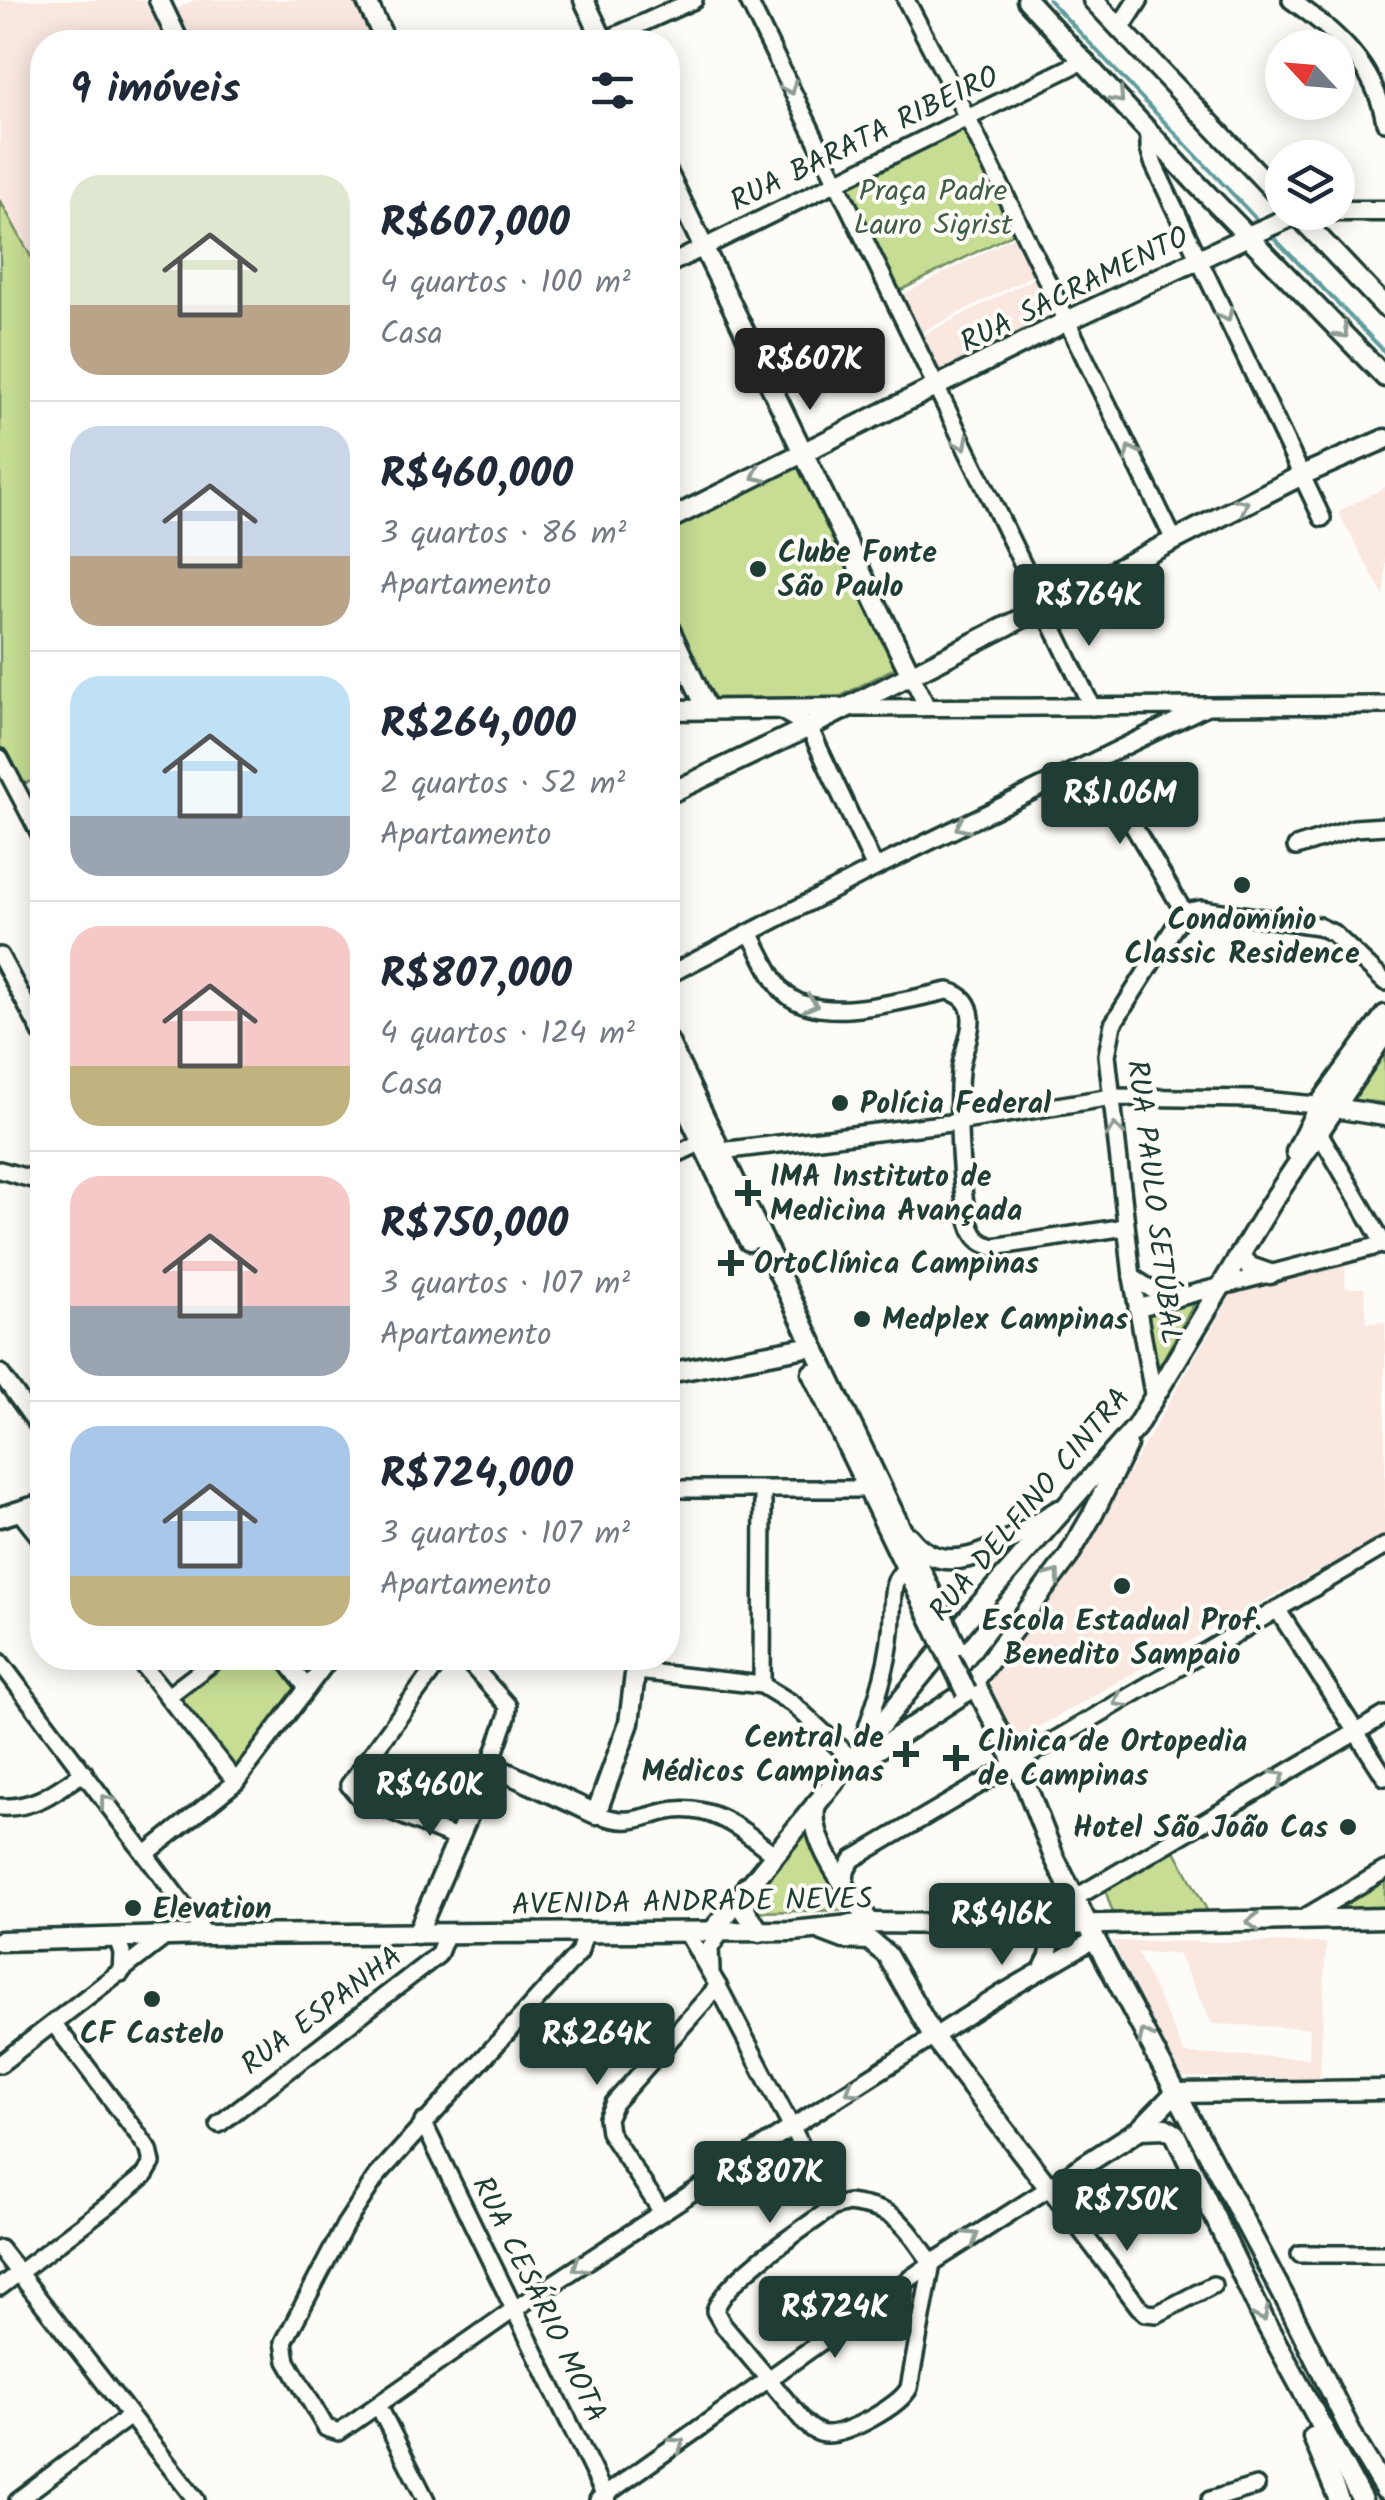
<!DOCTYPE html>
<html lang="pt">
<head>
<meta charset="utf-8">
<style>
	:root { --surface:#fff; --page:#f6f6f7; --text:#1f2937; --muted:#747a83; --line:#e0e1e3; --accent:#1f3d34 }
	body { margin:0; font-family:Kalam,sans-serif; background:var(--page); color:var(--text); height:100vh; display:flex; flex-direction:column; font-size:38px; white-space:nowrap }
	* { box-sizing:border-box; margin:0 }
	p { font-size:32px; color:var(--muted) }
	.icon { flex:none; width:55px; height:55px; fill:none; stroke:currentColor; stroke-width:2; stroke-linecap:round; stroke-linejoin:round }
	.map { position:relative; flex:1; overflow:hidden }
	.drawer { position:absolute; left:30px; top:30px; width:650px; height:1640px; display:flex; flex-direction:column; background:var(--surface); border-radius:40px; box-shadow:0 5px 25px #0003 }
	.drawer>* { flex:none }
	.needle { width:65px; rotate:296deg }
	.fabs { position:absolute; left:1265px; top:30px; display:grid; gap:20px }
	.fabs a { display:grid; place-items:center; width:90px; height:90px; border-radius:50%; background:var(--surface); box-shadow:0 5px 25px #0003; font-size:50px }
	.price { position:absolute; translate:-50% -85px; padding:0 22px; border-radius:10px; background:var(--accent); color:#fff; font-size:32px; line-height:65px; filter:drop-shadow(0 2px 5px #0008) }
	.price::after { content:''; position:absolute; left:50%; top:60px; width:30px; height:22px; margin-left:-15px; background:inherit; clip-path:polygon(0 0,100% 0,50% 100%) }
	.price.selected { background:#222; color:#fff }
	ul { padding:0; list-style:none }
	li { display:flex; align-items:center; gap:30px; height:250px; padding:0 40px }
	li+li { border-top:2px solid var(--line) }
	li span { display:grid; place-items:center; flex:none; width:280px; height:200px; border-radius:30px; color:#555 }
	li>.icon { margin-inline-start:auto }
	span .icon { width:120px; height:120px; fill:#fffc; stroke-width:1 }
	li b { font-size:42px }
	h2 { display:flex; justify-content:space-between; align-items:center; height:120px; padding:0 40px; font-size:42px }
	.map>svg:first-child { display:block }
</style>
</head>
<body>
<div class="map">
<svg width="1385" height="2500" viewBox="0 0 1385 2500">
	<rect width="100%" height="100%" fill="#fdfcf7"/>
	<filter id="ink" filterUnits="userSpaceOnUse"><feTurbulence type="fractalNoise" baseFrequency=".01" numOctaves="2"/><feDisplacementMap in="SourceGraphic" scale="20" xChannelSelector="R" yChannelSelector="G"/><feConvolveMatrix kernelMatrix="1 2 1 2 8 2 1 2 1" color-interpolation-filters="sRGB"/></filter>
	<g filter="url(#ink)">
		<g fill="#f9e7e0" fill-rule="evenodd">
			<polygon points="0,0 144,0 165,42 42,42 42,274 0,199"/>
			<polygon points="194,0 353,0 375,42 190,42 175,10"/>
			<polygon points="1015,236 1035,274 918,334 899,297"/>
			<polygon points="1036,277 1056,316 938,377 918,338"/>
			<polygon points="1385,487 1385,598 1338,512"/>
			<polygon points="1345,1262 1345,1288 1364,1288 1367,1323 1385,1322 1385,1536 1214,1627 1012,1742 988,1679 1085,1548 1234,1290"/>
			<path d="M1112,1941l214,2 -6,136 -141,-2zM1137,1952l41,2 34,70 98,4 -1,30 -124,-4z"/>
		</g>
		<g fill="#c6dd93" stroke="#728d64" stroke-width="2.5">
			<polygon points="962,124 1014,233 897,292 845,186"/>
			<polygon points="0,200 42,277 42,778 22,784 0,747"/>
			<polygon points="798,466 896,667 837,698 713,698 668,607 668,531"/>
			<polygon points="1385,1043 1385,1103 1344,1099"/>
			<polygon points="1195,1302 1156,1372 1148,1314"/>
			<polygon points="235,1658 272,1658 298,1690 235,1771 180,1700"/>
			<polygon points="803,1836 811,1837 851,1903 850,1910 753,1912 746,1901 792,1840"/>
			<polygon points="1172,1845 1208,1912 1113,1913 1104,1887"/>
			<polygon points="1385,1876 1385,1911 1329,1911"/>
		</g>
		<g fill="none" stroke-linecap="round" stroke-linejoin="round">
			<g stroke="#5f9c9e" stroke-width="4">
				<polyline points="1049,0 1260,223"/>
				<polyline points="1270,234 1385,352"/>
			</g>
			<g stroke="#1f3d34" stroke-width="22">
				<g id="minor">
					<polyline points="748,0 1092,707"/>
					<polyline points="906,0 967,117 1174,540"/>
					<path d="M1291,0c44,31 84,65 94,122"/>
					<polyline points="601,42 694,0"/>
					<polyline points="1149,130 1149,149 1154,165 1322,518"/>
					<polyline points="668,265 1085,60"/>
					<polyline points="910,673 927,707"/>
					<polyline points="855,708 1385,705"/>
					<polyline points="778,709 809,727 875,868"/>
					<polyline points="0,758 42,838"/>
					<polyline points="1095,761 1184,912"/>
					<polyline points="1296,847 1354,828 1385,826"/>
					<polyline points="1184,912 1201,909 1318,926 1333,933 1385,982"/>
					<path d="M750,933c10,18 19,40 31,56 33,40 124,10 167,2 15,4 22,12 23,27 1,18 -10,36 -11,54 -3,31 -1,137 14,162 5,8 11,10 19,13l133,-20"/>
					<polyline points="0,956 42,1034"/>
					<polyline points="668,975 875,868 1207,706"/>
					<polyline points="1320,1134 1385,1246"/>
					<polyline points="721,1151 958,1122 1112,1097 1252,1099 1327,1106"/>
					<polyline points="668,1158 702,1142"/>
					<polyline points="0,1170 42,1182"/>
					<polyline points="1132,1277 1167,1299"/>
					<polyline points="1137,1308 1385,1244"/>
					<polyline points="0,1373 42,1431"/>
					<polyline points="1154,1399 1132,1277 1107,1055 1113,1024 1184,912"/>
					<polyline points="668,1489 868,1489"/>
					<polyline points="19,1511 42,1540"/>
					<polyline points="1277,1609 1385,1777"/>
					<polyline points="137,1658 236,1782"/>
					<polyline points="284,1658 307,1688"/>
					<polyline points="442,1658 349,1785 360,1798 456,1838"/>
					<polyline points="465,1658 508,1706 507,1717 490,1765"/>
					<polyline points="0,1662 206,1935"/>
					<polyline points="637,1671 762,1685 793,1704 852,1759"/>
					<polyline points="762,1685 763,1491"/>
					<polyline points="168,1696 218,1658"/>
					<path d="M861,1745c15,-43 31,-87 31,-133 1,-17 -1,-33 14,-43"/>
					<path d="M0,1807c35,2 56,-16 84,-35"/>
					<path d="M596,1814c32,11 37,6 68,-2 46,-11 77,17 111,43"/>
					<polyline points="146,1854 236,1782 330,1658"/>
					<polyline points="845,1883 846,1870 853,1859 1385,1546"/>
					<polyline points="1075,1898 1385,1715"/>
					<polyline points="1302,1919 1385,1870"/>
					<polyline points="585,1933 579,1953 377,2176 345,2225 284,2342 287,2361 326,2428 339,2432 516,2308 792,2127 1001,1994 1095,1939"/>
					<polyline points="687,1933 718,1986 833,2207"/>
					<polyline points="117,1938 122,1953 121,1973"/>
					<polyline points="1042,1969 1048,1957 1056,1925"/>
					<polyline points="711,1970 710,1948 721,1932"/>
					<polyline points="0,2064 165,1937"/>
					<polyline points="423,2122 607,2500"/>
					<polyline points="219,2124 438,1955 447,1933"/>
					<path d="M848,2203c53,7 54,20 84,60l-23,125c-9,18 -62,47 -83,46 -9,0 -15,-6 -21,-11l-82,-98 -8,-14c10,-33 88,-82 118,-104z"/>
					<polyline points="662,2212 609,2132 607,2118 614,2103 718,1986"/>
					<polyline points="0,2249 196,2500"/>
					<polyline points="1300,2254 1385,2254"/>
					<polyline points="0,2287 116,2199 145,2175 152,2163 149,2150 137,2133 54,2024"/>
					<polyline points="379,2407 426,2500"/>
					<polyline points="18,2500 130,2416"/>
					<polyline points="598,2500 932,2263 1049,2188 1139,2307 1146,2313 1157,2314 1213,2285"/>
					<polyline points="1210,2500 1256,2486"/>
				</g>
			</g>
			<g stroke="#1f3d34" stroke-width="25">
				<g id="major">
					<polyline points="159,0 179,42"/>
					<polyline points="366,0 386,42"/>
					<polyline points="584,0 604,42"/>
					<polyline points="1027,0 1195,182 1385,377"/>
					<polyline points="1093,0 1282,199"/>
					<polyline points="1120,28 1138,0"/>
					<polyline points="668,174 910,673"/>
					<polyline points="1338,211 1385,211"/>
					<polyline points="1295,212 1385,307"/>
					<polyline points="668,520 1067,321 1248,236 1297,214 1308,212"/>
					<polyline points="668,626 707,709"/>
					<polyline points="668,710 838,708"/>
					<polyline points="668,794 809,727 1302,475 1385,439"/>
					<polyline points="668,1041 924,1577"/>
					<polyline points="668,1071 749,1241"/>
					<polyline points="1335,1108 1385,1116"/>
					<polyline points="1296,1152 1319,1105 1385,1015"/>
					<polyline points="1240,1255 1250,1267 1270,1274"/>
					<polyline points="668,1373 812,1346"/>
					<polyline points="812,1373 914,1584"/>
					<polyline points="0,1517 42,1504"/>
					<path d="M909,1537c42,54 108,-4 150,-27"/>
					<polyline points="974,1682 1026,1785 1054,1857 1095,1939 1290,2308 1356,2442 1385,2490"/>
					<polyline points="854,1765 966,1692 1068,1557 1093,1514 1127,1445"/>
					<path d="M816,1804c-10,35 35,89 54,119"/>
					<polyline points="747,1886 745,1911 760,1932"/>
					<polyline points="823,1931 844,1939 869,1940 887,1955 935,2039 1049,2188 1140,2129 1175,2093 1385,2090"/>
					<polyline points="711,1933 968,1618 1136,1427 1272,1202 1385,1033"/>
					<polyline points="417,1934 490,1765 596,1814 629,1723 637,1658"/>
					<polyline points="0,1941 206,1935 793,1931 870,1923 1056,1925 1385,1918"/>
					<polyline points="1140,2129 1165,2128 1175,2134 1264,2320 1362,2500"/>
					<polyline points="1313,2437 1339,2500"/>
				</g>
			</g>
			<use href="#minor" stroke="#fdfcf7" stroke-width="15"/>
			<use href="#major" stroke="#fdfcf7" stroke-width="18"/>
			<g stroke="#1f3d34" stroke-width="25" stroke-linecap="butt">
				<g id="major-bridge">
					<polyline points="924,1577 956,1645"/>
					<polyline points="914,1584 966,1692"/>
				</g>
			</g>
			<use href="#major-bridge" stroke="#fdfcf7" stroke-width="18"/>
		</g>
		<defs><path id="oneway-chevron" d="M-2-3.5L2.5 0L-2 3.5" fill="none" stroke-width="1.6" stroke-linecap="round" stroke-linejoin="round" transform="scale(2.5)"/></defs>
		<g stroke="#8e9c96">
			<use href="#oneway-chevron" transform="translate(790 88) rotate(64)"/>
			<use href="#oneway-chevron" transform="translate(1118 97) rotate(47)"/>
			<use href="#oneway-chevron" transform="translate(1226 315) rotate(65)"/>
			<use href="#oneway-chevron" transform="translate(1342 332) rotate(46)"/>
			<use href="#oneway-chevron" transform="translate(962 443) rotate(63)"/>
			<use href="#oneway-chevron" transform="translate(1131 452) rotate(-116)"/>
			<use href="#oneway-chevron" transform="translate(758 475) rotate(154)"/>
			<use href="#oneway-chevron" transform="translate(1242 505) rotate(-27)"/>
			<use href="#oneway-chevron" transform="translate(962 826) rotate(154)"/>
			<use href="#oneway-chevron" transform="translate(811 1004) rotate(16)"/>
			<use href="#oneway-chevron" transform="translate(1115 1130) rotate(-96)"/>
			<use href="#oneway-chevron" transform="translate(1054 1576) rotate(-53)"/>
			<use href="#oneway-chevron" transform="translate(1120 1701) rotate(150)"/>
			<use href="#oneway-chevron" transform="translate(1279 1777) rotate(-31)"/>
			<use href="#oneway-chevron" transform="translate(106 1801) rotate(-127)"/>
			<use href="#oneway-chevron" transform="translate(1253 1922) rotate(179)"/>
			<use href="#oneway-chevron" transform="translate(1145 2036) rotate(-117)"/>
			<use href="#oneway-chevron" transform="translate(852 2090) rotate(148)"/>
			<use href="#oneway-chevron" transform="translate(972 2237) rotate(-32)"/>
			<use href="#oneway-chevron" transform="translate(579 2266) rotate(147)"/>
			<use href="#oneway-chevron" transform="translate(1262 2315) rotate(64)"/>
			<use href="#oneway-chevron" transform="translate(678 2444) rotate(-35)"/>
		</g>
	</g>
	<g fill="#1f3d34" stroke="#fdfcf7" stroke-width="4">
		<circle cx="758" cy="569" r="10"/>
		<circle cx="1242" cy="885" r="10"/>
		<circle cx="840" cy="1103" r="10"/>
		<path d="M743 1178h10v10h10v10h-10v10h-10v-10h-10v-10h10z"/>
		<path d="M726 1248h10v10h10v10h-10v10h-10v-10h-10v-10h10z"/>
		<circle cx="862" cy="1319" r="10"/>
		<circle cx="1122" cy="1586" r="10"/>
		<path d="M901 1739h10v10h10v10h-10v10h-10v-10h-10v-10h10z"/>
		<path d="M951 1743h10v10h10v10h-10v10h-10v-10h-10v-10h10z"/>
		<circle cx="1348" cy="1827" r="10"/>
		<circle cx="133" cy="1908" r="10"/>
		<circle cx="152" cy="1999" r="10"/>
	</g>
	<g text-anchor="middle" stroke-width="8" stroke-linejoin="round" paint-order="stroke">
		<g font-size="30" fill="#1f3d34" stroke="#fdfcf7">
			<text transform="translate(864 138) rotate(-26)" y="10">RUA BARATA RIBEIRO</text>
			<text transform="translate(1074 289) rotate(-26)" y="10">RUA SACRAMENTO</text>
			<text transform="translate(1155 1202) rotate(83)" y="10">RUA PAULO SETÚBAL</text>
			<text transform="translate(1029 1504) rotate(-50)" y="10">RUA DELFINO CINTRA</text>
			<text transform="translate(692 1901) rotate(-1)" y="10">AVENIDA ANDRADE NEVES</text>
			<text transform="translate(321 2010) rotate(-37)" y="10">RUA ESPANHA</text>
			<text transform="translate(540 2299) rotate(64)" y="10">RUA CESÁRIO MOTA</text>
		</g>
		<g font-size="30" fill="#405d47" stroke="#fdfcf7">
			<text x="933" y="200">Praça Padre<tspan x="933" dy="34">Lauro Sigrist</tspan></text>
		</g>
		<g font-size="30" font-weight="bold" fill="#1f3d34" stroke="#fdfcf7" text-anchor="start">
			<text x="778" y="562">Clube Fonte<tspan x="778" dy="34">São Paulo</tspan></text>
			<text x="1242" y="929" text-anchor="middle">Condomínio<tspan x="1242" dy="34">Classic Residence</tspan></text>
			<text x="860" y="1113">Polícia Federal</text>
			<text x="770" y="1186">IMA Instituto de<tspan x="770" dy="34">Medicina Avançada</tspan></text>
			<text x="754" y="1273">OrtoClínica Campinas</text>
			<text x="882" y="1329">Medplex Campinas</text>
			<text x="1122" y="1630" text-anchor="middle">Escola Estadual Prof.<tspan x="1122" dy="34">Benedito Sampaio</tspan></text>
			<text x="884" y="1747" text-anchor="end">Central de<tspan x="884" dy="34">Médicos Campinas</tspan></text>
			<text x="978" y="1751">Clinica de Ortopedia<tspan x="978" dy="34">de Campinas</tspan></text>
			<text x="1328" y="1837" text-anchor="end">Hotel São João Cas</text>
			<text x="153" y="1918">Elevation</text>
			<text x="152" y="2043" text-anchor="middle">CF Castelo</text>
		</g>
	</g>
</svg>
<div class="fabs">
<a><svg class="needle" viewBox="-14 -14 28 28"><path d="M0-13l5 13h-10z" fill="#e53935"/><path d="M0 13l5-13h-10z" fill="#747a83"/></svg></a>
<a><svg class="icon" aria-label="layers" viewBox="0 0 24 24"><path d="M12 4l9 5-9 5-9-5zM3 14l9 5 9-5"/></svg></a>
</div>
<b class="price selected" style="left:810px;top:413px">R$607K</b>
<b class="price" style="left:1089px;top:649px">R$764K</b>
<b class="price" style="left:1120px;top:847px">R$1.06M</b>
<b class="price" style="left:430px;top:1839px">R$460K</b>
<b class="price" style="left:1002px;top:1968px">R$416K</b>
<b class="price" style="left:597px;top:2088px">R$264K</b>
<b class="price" style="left:770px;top:2226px">R$807K</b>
<b class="price" style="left:1127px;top:2254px">R$750K</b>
<b class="price" style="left:835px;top:2361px">R$724K</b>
<section class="drawer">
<h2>9 imóveis<svg class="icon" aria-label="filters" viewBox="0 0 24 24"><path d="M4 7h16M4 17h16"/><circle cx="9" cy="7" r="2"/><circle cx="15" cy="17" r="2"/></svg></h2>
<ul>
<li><span style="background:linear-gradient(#dfe7d0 65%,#b9a48a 0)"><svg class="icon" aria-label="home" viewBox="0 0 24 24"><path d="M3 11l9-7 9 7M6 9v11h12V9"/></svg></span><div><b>R$607,000</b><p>4 quartos · 100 m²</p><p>Casa</p></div></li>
<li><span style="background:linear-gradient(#c9d6e8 65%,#b9a48a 0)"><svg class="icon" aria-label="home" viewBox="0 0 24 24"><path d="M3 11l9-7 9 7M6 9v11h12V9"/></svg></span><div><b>R$460,000</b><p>3 quartos · 86 m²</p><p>Apartamento</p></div></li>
<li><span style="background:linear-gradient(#bfe0f5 70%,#9aa5b1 0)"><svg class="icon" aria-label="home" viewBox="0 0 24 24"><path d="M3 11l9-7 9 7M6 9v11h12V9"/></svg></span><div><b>R$264,000</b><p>2 quartos · 52 m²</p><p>Apartamento</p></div></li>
<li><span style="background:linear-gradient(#f6c9c9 70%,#c2b280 0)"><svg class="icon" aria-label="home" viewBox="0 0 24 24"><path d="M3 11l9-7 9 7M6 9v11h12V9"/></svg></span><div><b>R$807,000</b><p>4 quartos · 124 m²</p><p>Casa</p></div></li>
<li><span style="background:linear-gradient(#f6c9c9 65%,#9aa5b1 0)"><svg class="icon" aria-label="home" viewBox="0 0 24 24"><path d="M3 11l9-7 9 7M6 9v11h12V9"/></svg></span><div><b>R$750,000</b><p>3 quartos · 107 m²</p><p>Apartamento</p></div></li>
<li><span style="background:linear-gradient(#a9c7e8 75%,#c2b280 0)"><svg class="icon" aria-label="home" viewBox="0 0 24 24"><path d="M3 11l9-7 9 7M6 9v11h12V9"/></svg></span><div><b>R$724,000</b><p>3 quartos · 107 m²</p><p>Apartamento</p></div></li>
</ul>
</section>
</div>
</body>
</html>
